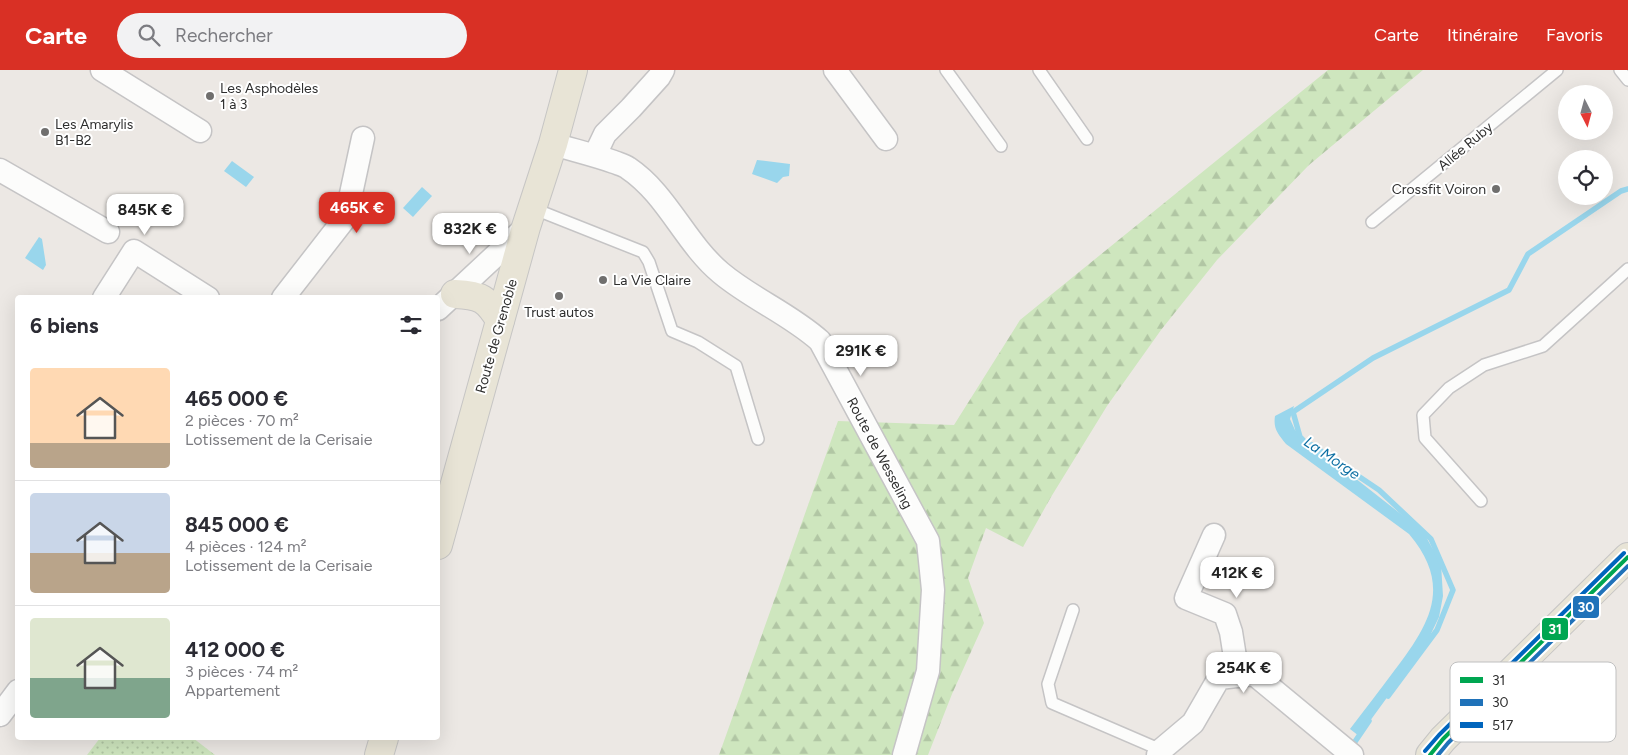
<!DOCTYPE html>
<html lang="fr">
<head>
<meta charset="utf-8">
<style>
	:root { --surface:#fff; --page:#f2f2f3; --text:#2b2b33; --muted:#7c7c81; --line:#e1e1e2; --accent:#d93025 }
	body { margin:0; font-family:Figtree,sans-serif; background:var(--page); color:var(--text); height:100vh; display:flex; flex-direction:column; font-size:19px; white-space:nowrap }
	* { box-sizing:border-box; margin:0 }
	p { font-size:16px; color:var(--muted) }
	.icon { flex:none; width:28px; height:28px; fill:none; stroke:currentColor; stroke-width:2; stroke-linecap:round; stroke-linejoin:round }
	.map { position:relative; flex:1; overflow:hidden }
	.sheet { position:absolute; left:15px; top:225px; width:425px; height:445px; display:flex; flex-direction:column; background:var(--surface); border-radius:5px; box-shadow:0 5px 20px #0002 }
	.sheet>* { flex:none }
	.needle { width:32px; rotate:174deg }
	.tools { position:absolute; left:1558px; top:15px; display:grid; gap:10px }
	.tools a { display:grid; place-items:center; width:55px; height:55px; border-radius:50%; background:var(--surface); box-shadow:0 5px 20px #0002; font-size:25px }
	.price { position:absolute; translate:-50% -42px; padding:0 11px; border-radius:10px; background:#fff; color:#222; font-size:16px; line-height:32px; filter:drop-shadow(0 1px 2px #0008) }
	.price::after { content:''; position:absolute; left:50%; top:30px; width:15px; height:11px; margin-left:-8px; background:inherit; clip-path:polygon(0 0,100% 0,50% 100%) }
	.price.selected { background:var(--accent); color:#fff }
	ul { padding:0; list-style:none }
	li { display:flex; align-items:center; gap:15px; height:125px; padding:0 15px }
	li+li { border-top:1px solid var(--line) }
	li span { display:grid; place-items:center; flex:none; width:140px; height:100px; border-radius:5px; color:#555 }
	li>.icon { margin-inline-start:auto }
	span .icon { width:60px; height:60px; fill:#fffc; stroke-width:1 }
	li b { font-size:21px }
	h2 { display:flex; justify-content:space-between; align-items:center; height:60px; padding:0 15px; font-size:21px }
	header { display:flex; align-items:center; gap:30px; box-sizing:border-box; height:70px; padding:0 25px; background:var(--accent); color:#fff }
	header strong { font-size:24px }
	nav { display:flex; gap:28px; margin-inline-start:auto; font-size:18px }
	.search { width:350px; height:45px; background:var(--page); display:flex; align-items:center; gap:12px; box-sizing:border-box; padding:0 18px; border-radius:28px; color:var(--muted); font-size:19px }
	.map>svg:first-child { display:block }
</style>
</head>
<body>
<header>
<strong>Carte</strong>
<div class="search"><svg class="icon" aria-label="search" viewBox="0 0 24 24"><circle cx="10" cy="10" r="6"/><path d="M15 15l6 6"/></svg>Rechercher</div>
<nav><a>Carte</a><a>Itinéraire</a><a>Favoris</a></nav>
</header>
<div class="map">
<svg width="1628" height="685" viewBox="0 0 1628 685">
	<defs>
		<pattern id="grass-dots" width="8" height="8" patternUnits="userSpaceOnUse" patternTransform="scale(1.25)"><rect width="8" height="8" fill="#cee6be"/><path d="M2 2h.1M6 6h.1" fill="none" stroke="#b1c6a4" stroke-width="1.8" stroke-linecap="round"/></pattern>
		<pattern id="forest-firs" width="22" height="20" patternUnits="userSpaceOnUse" patternTransform="scale(1.25)"><rect width="22" height="20" fill="#cee6be"/><path d="M5 1l3.5 6h-7zM16 11l3.5 6h-7z" fill="#b1c6a4"/></pattern>
	</defs>
	<rect width="100%" height="100%" fill="#ece8e4"/>
	<polygon fill="url(#grass-dots)" points="100,668 193,668 215,685 87,685"/>
	<polygon fill="url(#forest-firs)" points="1328,0 1423,0 1309,95 1217,190 1161,260 1107,336 1051,427 1023,477 986,458 968,508 984,553 952,624 928,685 719,685 838,351 954,355 1020,250"/>
	<g fill="#99d6ec">
		<polygon points="757,90 790,94 789,106 783,107 777,113 752,104"/>
		<polygon points="232,91 254,107 246,117 224,101"/>
		<polygon points="422,117 432,126 413,147 403,138"/>
		<polygon points="39,167 42,169 46,195 43,200 25,188"/>
		<path d="M1294,336l-4,13 5,11 23,19 93,73 14,13 16,29 2,32 -4,21 -13,27 -67,92 -9,-7c15,-20 30,-39 44,-58 36,-47 59,-85 15,-137l-123,-90c-8,-10 -13,-15 -11,-28z"/>
	</g>
	<g fill="none" stroke-linecap="round" stroke-linejoin="round">
		<g stroke="#99d6ec" stroke-width="5.5">
			<polyline points="1302,369 1300,367 1293,342 1373,288 1509,220 1528,184 1621,121 1628,119"/>
			<polyline points="1312,375 1379,420 1431,469 1453,520 1437,560 1388,626"/>
			<polyline points="1350,679 1369,651"/>
		</g>
		<g stroke="#c5c4c5" stroke-width="14">
			<g id="lane">
				<polyline points="946,0 1001,76"/>
				<polyline points="1039,0 1087,69"/>
				<polyline points="1620,0 1628,10"/>
				<polyline points="532,138 643,182 649,192 672,261 698,272 736,296 758,369"/>
				<polyline points="1372,152 1557,0"/>
				<polyline points="1481,431 1425,368 1423,345 1449,318 1484,295 1543,276 1628,199"/>
				<polyline points="1073,540 1048,614 1052,633 1161,680"/>
			</g>
		</g>
		<g stroke="#c5c4c5" stroke-width="25">
			<g id="street">
				<polyline points="102,0 200,61"/>
				<polyline points="835,0 886,69"/>
				<path d="M553,74c20,6 41,11 61,18 5,2 10,3 14,6 39,26 57,75 93,105 31,26 69,41 99,68l108,200 5,49 -5,81 -24,84"/>
				<polyline points="595,85 605,64 631,38 659,7 663,0"/>
				<polyline points="0,100 108,162"/>
				<polyline points="104,228 134,181 208,228"/>
				<polyline points="283,228 346,147 363,68"/>
				<polyline points="438,239 526,157"/>
				<polyline points="1214,465 1186,528 1225,544 1231,562 1238,606"/>
				<polyline points="0,645 18,621"/>
				<polyline points="1158,685 1161,680 1193,653 1219,608 1254,604 1352,685"/>
			</g>
		</g>
		<g stroke="#c6c5c4" stroke-width="30">
			<g id="primary">
				<path d="M455,224c26,1 32,5 45,26"/>
				<polyline points="438,475 526,157 553,74 573,0"/>
				<polyline points="379,685 384,668"/>
				<polyline points="1430,685 1443,669 1628,487"/>
			</g>
		</g>
		<use href="#lane" stroke="#fcfcfb" stroke-width="11"/>
		<use href="#street" stroke="#fcfcfb" stroke-width="22"/>
		<use href="#primary" stroke="#e8e4d6" stroke-width="28"/>
		<g stroke="#fff" stroke-width="8">
			<polyline id="bus-1" points="1430,685 1443,669 1628,487"/>
		</g>
		<g stroke="#fff" stroke-width="8">
			<polyline id="bus-2" points="1438,685 1448,673 1628,496"/>
		</g>
		<g stroke="#fff" stroke-width="8">
			<polyline id="bus-3" points="1425,681 1439,665 1624,483"/>
		</g>
		<use href="#bus-1" stroke="#00a651" stroke-width="4"/>
		<use href="#bus-2" stroke="#1f72b9" stroke-width="4"/>
		<use href="#bus-3" stroke="#0065bd" stroke-width="4"/>
	</g>
	<g fill="#706f6e" stroke="#fff" stroke-width="2">
		<circle cx="210" cy="26" r="5"/>
		<circle cx="45" cy="62" r="5"/>
		<circle cx="1496" cy="119" r="5"/>
		<circle cx="603" cy="210" r="5"/>
		<circle cx="559" cy="226" r="5"/>
	</g>
	<g text-anchor="middle" stroke-width="4" stroke-linejoin="round" paint-order="stroke">
		<g font-size="14" fill="#2e2e2e" stroke="#fff" text-anchor="start">
			<text x="220" y="23">Les Asphodèles<tspan x="220" dy="16">1 à 3</tspan></text>
			<text x="55" y="59">Les Amarylis<tspan x="55" dy="16">B1-B2</tspan></text>
			<text x="1486" y="124" text-anchor="end">Crossfit Voiron</text>
			<text x="613" y="215">La Vie Claire</text>
			<text x="559" y="247" text-anchor="middle">Trust autos</text>
		</g>
		<g font-size="14" fill="#2e2e2e" stroke="#fff">
			<text transform="translate(1465 76) rotate(-40)" y="5">Allée Ruby</text>
			<text transform="translate(496 266) rotate(-74)" y="5">Route de Grenoble</text>
			<text transform="translate(880 383) rotate(62)" y="5">Route de Wesseling</text>
		</g>
		<g font-size="15" font-style="italic" fill="#0d6fa3" stroke="#fff">
			<text transform="translate(1332 388) rotate(34)" y="5">La Morge</text>
		</g>
	</g>
	<rect x="1450" y="592" width="166" height="80" rx="8" fill="#fff" stroke="#c0c0c0" stroke-width="1"/>
	<rect x="1460" y="607" width="23" height="6" fill="#00a651"/>
	<rect x="1460" y="629" width="23" height="7" fill="#1f72b9"/>
	<rect x="1460" y="652" width="23" height="6" fill="#0065bd"/>
	<g font-size="14" fill="#2e2e2e">
		<text x="1492" y="615">31</text>
		<text x="1492" y="637">30</text>
		<text x="1492" y="660">517</text>
	</g>
	<g stroke="#fff" stroke-width="2">
		<rect x="1572" y="525" width="28" height="24" rx="5" fill="#1f72b9"/>
		<rect x="1541" y="547" width="28" height="24" rx="5" fill="#00a651"/>
	</g>
	<g font-size="14" text-anchor="middle" font-weight="bold" fill="#fff">
		<text x="1586" y="542">30</text>
		<text x="1555" y="564">31</text>
	</g>
</svg>
<div class="tools">
<a><svg class="needle" viewBox="-14 -14 28 28"><path d="M0-13l5 13h-10z" fill="#e53935"/><path d="M0 13l5-13h-10z" fill="#7c7c81"/></svg></a>
<a><svg class="icon" aria-label="locate" viewBox="0 0 24 24"><circle cx="12" cy="12" r="6"/><path d="M12 2v4M12 18v4M2 12h4M18 12h4"/></svg></a>
</div>
<b class="price selected" style="left:357px;top:164px">465K €</b>
<b class="price" style="left:145px;top:166px">845K €</b>
<b class="price" style="left:470px;top:185px">832K €</b>
<b class="price" style="left:861px;top:307px">291K €</b>
<b class="price" style="left:1237px;top:529px">412K €</b>
<b class="price" style="left:1244px;top:624px">254K €</b>
<section class="sheet">
<h2>6 biens<svg class="icon" aria-label="filters" viewBox="0 0 24 24"><path d="M4 7h16M4 17h16"/><circle cx="9" cy="7" r="2"/><circle cx="15" cy="17" r="2"/></svg></h2>
<ul>
<li><span style="background:linear-gradient(#ffd9b3 75%,#b9a48a 0)"><svg class="icon" aria-label="home" viewBox="0 0 24 24"><path d="M3 11l9-7 9 7M6 9v11h12V9"/></svg></span><div><b>465 000 €</b><p>2 pièces · 70 m²</p><p>Lotissement de la Cerisaie</p></div></li>
<li><span style="background:linear-gradient(#c9d6e8 60%,#b9a48a 0)"><svg class="icon" aria-label="home" viewBox="0 0 24 24"><path d="M3 11l9-7 9 7M6 9v11h12V9"/></svg></span><div><b>845 000 €</b><p>4 pièces · 124 m²</p><p>Lotissement de la Cerisaie</p></div></li>
<li><span style="background:linear-gradient(#dfe7d0 60%,#7fa58c 0)"><svg class="icon" aria-label="home" viewBox="0 0 24 24"><path d="M3 11l9-7 9 7M6 9v11h12V9"/></svg></span><div><b>412 000 €</b><p>3 pièces · 74 m²</p><p>Appartement</p></div></li>
</ul>
</section>
</div>
</body>
</html>
